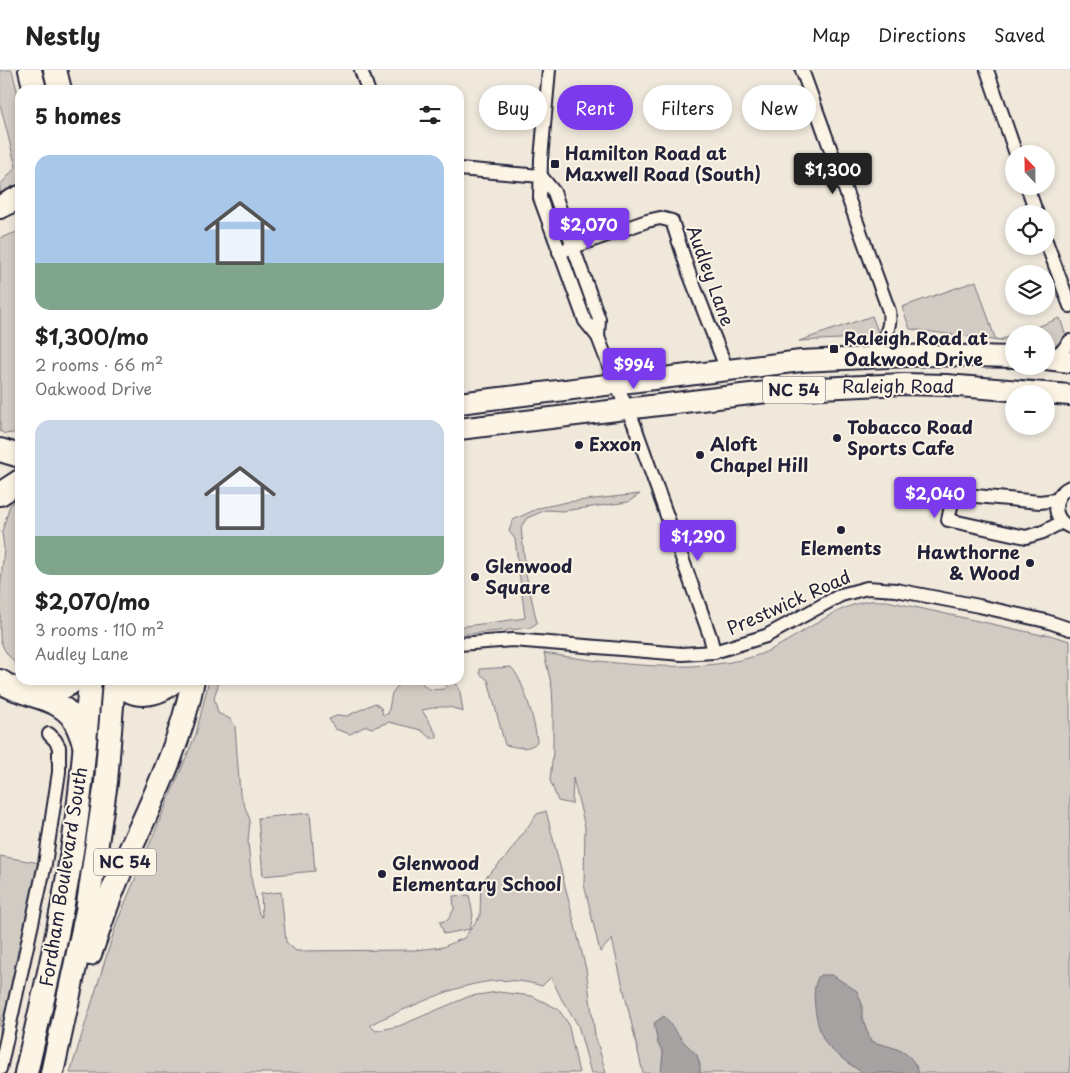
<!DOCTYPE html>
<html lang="en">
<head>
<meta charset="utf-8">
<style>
	:root { --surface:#fff; --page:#f2f2f2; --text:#222; --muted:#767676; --line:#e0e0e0; --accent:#7c3aed }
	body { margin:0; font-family:"Playpen Sans",sans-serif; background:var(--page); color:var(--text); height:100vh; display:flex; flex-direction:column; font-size:19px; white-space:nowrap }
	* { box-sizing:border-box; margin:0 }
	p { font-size:16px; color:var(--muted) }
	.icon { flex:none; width:28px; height:28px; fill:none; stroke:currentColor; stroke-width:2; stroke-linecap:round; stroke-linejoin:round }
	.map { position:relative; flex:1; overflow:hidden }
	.details { position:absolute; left:15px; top:15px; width:449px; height:600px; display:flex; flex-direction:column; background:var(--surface); border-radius:15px; box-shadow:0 2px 8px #0003 }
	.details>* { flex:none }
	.banner { position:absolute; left:479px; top:15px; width:475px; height:45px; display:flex; gap:10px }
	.needle { width:32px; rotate:338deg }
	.tools { position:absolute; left:1005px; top:75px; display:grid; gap:10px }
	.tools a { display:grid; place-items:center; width:50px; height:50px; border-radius:50%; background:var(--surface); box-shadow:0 2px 8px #0003; font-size:25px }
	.price { position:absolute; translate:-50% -42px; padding:0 11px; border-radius:5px; background:var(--accent); color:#fff; font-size:16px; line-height:32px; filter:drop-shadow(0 1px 2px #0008) }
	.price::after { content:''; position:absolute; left:50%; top:30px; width:15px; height:11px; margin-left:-8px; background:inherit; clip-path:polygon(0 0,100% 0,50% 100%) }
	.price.on { background:#222; color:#fff }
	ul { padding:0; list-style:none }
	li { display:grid; align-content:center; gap:10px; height:265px; padding:0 20px }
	li span { display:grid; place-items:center; height:155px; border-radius:15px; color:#555 }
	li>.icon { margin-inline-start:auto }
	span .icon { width:90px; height:90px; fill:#fffc; stroke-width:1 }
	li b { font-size:21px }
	h2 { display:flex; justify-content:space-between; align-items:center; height:60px; padding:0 20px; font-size:21px }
	.tag { padding:0 18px; border-radius:22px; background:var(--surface); box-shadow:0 2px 8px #0003; font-size:18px; line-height:45px }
	.tag.on { background:var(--accent); color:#fff }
	header { display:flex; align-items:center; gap:30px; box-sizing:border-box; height:70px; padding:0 25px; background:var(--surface); border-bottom:1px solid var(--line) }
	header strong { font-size:24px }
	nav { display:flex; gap:28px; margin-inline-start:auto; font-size:18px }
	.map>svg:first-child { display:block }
</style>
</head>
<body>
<header>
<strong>Nestly</strong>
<nav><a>Map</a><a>Directions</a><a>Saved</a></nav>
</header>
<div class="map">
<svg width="1070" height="1003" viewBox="0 0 1070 1003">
	<rect width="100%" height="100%" fill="#efe8db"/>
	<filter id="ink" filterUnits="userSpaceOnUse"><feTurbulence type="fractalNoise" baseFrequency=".02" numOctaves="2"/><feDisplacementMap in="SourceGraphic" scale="10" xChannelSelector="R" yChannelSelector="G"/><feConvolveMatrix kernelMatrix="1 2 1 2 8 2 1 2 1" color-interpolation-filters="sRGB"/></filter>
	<g filter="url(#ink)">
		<g fill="#d1cbc3" stroke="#7a767f">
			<polygon points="0,0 12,0 20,33 20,118 0,125 0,115 16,97 0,34"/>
			<polygon points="20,161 20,362 5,364 0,361 0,168"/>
			<polygon points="976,211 996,271 1014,265 1014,273 910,259 902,237"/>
			<polygon points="872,246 880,267 799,271"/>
			<polygon points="1060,248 1070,278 1046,276 1046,264 1018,264"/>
			<polygon points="640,424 628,432 563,441 546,440 527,448 521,457 526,504 537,553 529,558 459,565 459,557 525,548 515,469 509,461 513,450 539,438 567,432"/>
			<path d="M17,429h3v168c-9,-7 -18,-18 -20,-29v-46l4,-44 -2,-16 8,-27z"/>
			<path d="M887,531l155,34 4,-1 24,7v432h-427l-31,-134 -12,13 -16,-68 1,-57 -12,-49 -1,26 -14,-3 -8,-21 3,-28v-45l-1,-19 -8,-35c61,10 147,22 208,4 40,-12 71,-46 112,-55 7,-2 16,-1 23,-1z"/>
			<path d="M511,597c12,11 25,58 26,75 -8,9 -21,5 -32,3l-17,-65 -8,-6v-5z"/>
			<path d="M209,610h11l-6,17 4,16 12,6 5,7 5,68 10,26 -2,22 4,41 7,31 3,3 -1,-23 20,-2 5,50 10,9 119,-1 28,-3 21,-9 16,-22 1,-34 25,-25 31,-43 9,-3 40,158 9,66 11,38h-15l-13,-48 -16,-25 -11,-23 -9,9c-47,-15 -91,3 -134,22 -12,5 -26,10 -38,17l6,6 23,-5 71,-30 28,-4 34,4 26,13 10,14 11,50h-509l47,-151 79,-188z"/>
			<path d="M402,610h19c4,11 12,10 23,9l6,-9h5l5,12 3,20c-16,-8 -24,-5 -41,-2l15,25v3h-7l-9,-8 -32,-8 -17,6 -6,-2 -16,8 -15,-5 -6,-10 10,-4 8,1 28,-13 6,5 2,7 5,-1 4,-21z"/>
			<polygon points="310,743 315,801 263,806 258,748"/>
			<polygon points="0,786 45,794 0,993"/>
			<polygon points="469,825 473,845 470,859 444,864 440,852 448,850 454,839 453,826"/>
		</g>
		<g fill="#a6a2a2" stroke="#716f79">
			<path d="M820,905h12l25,16 5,13v13l9,24c23,8 38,6 48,32 -14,0 -42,0 -54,0 -7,-1 -33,-22 -38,-28 -10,-13 -19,-58 -7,-70z"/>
			<polygon points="664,946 684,972 697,985 700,995 700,1003 661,1003 663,982 658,974 654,953"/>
		</g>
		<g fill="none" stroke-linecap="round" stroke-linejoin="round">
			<g stroke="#22223b" stroke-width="16">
				<g id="street">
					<polyline points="361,0 368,20"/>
					<polyline points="549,0 541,89 540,128 585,251 598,267 616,314 634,354 710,566 714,582"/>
					<path d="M802,0l87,241c3,21 -8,35 -25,46"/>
					<polyline points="987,0 1016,84"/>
					<polyline points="459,99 541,106"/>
					<polyline points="541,106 554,122 573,177 599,249 598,267"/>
					<polyline points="1027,116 1037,144"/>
					<polyline points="1046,171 1070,236"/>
					<polyline points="559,182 647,151 660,148 672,151 689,203 727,300"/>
					<polyline points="1050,288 1063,280 1070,271"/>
					<path d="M1070,417c-18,8 -19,32 0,40"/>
					<polyline points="1056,430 1040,432 954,424 948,450 1026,467 1043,462 1062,452"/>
					<polyline points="459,574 513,570 682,584 714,582 766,566 841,525 867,518 896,520 979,536 1046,551 1070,559"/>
					<polyline points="0,999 45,794 59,702 59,677 55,670 49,664"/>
				</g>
			</g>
			<g stroke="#22223b" stroke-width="24">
				<g id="primary">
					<polyline points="1046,289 1070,292"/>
					<polyline points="459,333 801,291 930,285 1014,287"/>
					<polyline points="459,359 767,322 820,318 904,314 946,315 1070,325"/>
				</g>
			</g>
			<g stroke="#22223b" stroke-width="26">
				<g id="highway">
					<polyline points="30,0 35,20"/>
					<polyline points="55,0 60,20"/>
					<polyline points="0,137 20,127"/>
					<polyline points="0,380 20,386"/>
					<polyline points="0,424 20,411"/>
					<path d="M117,610c16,21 41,16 58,0"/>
					<path d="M0,611c22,16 56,14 73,37 5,8 8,17 11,26"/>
					<path d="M30,615c16,4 31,8 44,-5"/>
					<path d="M90,884c9,-24 16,-49 26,-72 28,-66 64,-131 77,-202"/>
					<path d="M26,1003c21,-90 42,-180 53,-272 5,-40 8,-81 11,-121"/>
					<polyline points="52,1003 87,841 106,712 114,610"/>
				</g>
			</g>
			<use href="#street" stroke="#fcf5e5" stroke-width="12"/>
			<use href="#primary" stroke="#fcf5e5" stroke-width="20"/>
			<use href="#highway" stroke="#fcf5e5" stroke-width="22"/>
		</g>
	</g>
	<g fill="#22223b" stroke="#fcf5e5" stroke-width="2">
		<rect x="550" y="89" width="10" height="10" rx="2.5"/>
		<rect x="829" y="274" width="10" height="10" rx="2.5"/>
		<circle cx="837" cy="368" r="5"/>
		<circle cx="579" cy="375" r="5"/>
		<circle cx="700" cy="385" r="5"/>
		<circle cx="841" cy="460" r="5"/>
		<circle cx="1030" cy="493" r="5"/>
		<circle cx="475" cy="507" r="5"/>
		<circle cx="382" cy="804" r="5"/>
	</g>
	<g text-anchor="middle" stroke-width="4" stroke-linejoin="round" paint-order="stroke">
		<g fill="#fcf5e5" stroke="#63616e" stroke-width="1">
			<rect x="763" y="306.5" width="62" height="27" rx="4"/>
			<rect x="94" y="778.5" width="62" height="27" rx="4"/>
		</g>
		<g font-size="16" font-weight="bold" fill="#22223b">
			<text x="794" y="326">NC 54</text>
			<text x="125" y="798">NC 54</text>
		</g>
		<g font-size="18" font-weight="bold" fill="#22223b" stroke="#fcf5e5" text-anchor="start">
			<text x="565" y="90">Hamilton Road at<tspan x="565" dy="21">Maxwell Road (South)</tspan></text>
			<text x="844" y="275">Raleigh Road at<tspan x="844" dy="21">Oakwood Drive</tspan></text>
			<text x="847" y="364">Tobacco Road<tspan x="847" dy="21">Sports Cafe</tspan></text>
			<text x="589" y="381">Exxon</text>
			<text x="710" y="381">Aloft<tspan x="710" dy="21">Chapel Hill</tspan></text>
			<text x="841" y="485" text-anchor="middle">Elements</text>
			<text x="1020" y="489" text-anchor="end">Hawthorne<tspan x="1020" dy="21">&amp; Wood</tspan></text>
			<text x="485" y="503">Glenwood<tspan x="485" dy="21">Square</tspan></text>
			<text x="392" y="800">Glenwood<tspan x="392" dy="21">Elementary School</tspan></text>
		</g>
		<g font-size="18" fill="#22223b" stroke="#fcf5e5">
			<text transform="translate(710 206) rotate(70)" y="6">Audley Lane</text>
			<text x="898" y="323">Raleigh Road</text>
			<text transform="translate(789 533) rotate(-24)" y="6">Prestwick Road</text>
			<text transform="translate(64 807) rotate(-81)" y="6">Fordham Boulevard South</text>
		</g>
	</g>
</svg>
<div class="tools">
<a><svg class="needle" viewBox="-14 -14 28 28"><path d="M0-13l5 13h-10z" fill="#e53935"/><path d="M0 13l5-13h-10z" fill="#767676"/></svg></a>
<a><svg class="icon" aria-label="locate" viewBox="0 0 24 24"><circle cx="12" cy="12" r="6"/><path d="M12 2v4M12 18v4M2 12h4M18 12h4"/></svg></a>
<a><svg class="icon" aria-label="layers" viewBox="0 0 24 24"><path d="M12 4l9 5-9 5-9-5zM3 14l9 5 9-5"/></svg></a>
<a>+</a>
<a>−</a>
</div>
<b class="price on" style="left:833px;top:125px">$1,300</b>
<b class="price" style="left:589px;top:180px">$2,070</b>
<b class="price" style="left:634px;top:320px">$994</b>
<b class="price" style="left:935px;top:449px">$2,040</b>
<b class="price" style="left:698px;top:492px">$1,290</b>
<div class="banner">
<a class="tag">Buy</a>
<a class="tag on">Rent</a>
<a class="tag">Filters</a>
<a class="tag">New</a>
</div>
<section class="details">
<h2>5 homes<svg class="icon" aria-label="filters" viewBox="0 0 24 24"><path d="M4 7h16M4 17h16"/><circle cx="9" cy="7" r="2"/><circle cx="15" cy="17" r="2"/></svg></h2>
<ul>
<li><span style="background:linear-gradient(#a9c7e8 70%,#7fa58c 0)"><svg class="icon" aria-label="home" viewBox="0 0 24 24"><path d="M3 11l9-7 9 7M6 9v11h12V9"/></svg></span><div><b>$1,300/mo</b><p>2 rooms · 66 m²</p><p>Oakwood Drive</p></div></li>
<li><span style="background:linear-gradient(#c9d6e8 75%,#7fa58c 0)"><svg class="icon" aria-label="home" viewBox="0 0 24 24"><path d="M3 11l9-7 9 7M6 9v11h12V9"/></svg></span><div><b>$2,070/mo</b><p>3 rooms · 110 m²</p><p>Audley Lane</p></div></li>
</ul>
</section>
</div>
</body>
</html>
